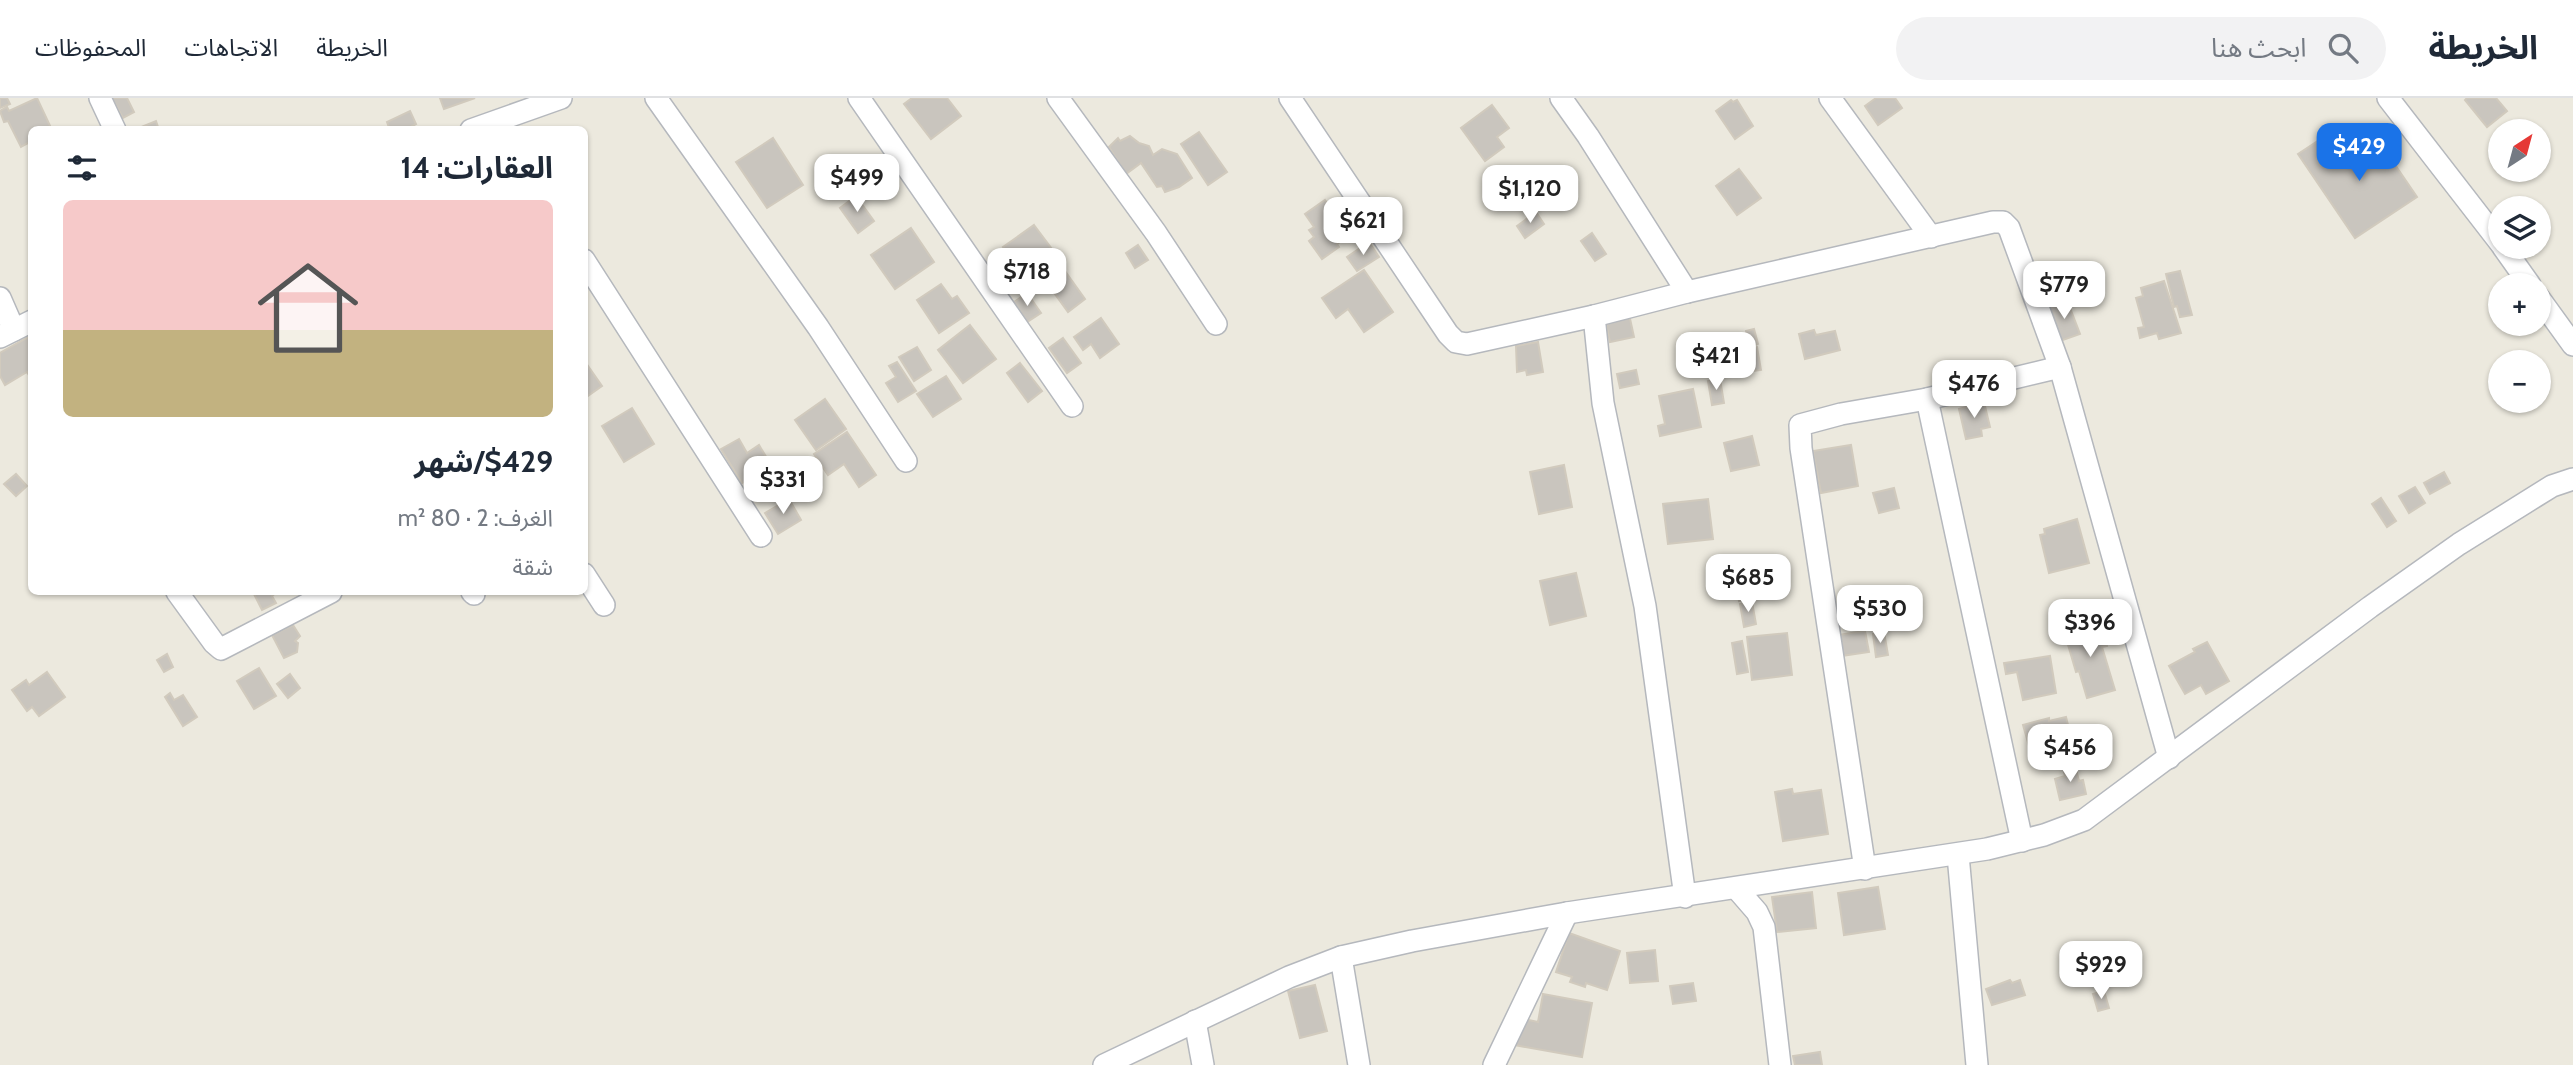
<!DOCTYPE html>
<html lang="ar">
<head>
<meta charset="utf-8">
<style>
	:root { --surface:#fff; --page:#f2f2f3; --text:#1f2937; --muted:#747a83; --line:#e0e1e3; --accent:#1a73e8 }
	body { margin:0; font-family:Cabin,"Noto Sans Arabic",sans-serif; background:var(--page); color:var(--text); direction:rtl; height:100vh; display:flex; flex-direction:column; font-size:26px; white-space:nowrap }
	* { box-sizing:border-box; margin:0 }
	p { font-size:23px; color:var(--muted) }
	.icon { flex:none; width:38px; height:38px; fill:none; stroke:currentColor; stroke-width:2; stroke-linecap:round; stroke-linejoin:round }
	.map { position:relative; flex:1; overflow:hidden; direction:ltr }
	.details { position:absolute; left:28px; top:28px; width:560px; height:469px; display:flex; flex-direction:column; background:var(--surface); border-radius:10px; box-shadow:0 2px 5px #0004; direction:rtl }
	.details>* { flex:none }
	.needle { width:46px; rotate:36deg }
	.controls { position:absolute; left:2488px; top:21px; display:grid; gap:14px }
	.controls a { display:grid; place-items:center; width:63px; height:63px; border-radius:50%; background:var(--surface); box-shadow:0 2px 5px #0004; font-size:35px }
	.price { position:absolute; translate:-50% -60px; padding:0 16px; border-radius:14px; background:#fff; color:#222; font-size:23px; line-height:46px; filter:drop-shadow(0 2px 4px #0008) }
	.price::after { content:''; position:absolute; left:50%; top:42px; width:21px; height:16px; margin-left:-10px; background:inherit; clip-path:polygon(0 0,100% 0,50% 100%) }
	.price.current { background:var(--accent); color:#fff }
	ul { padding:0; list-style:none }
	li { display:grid; align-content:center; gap:14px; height:371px; padding:0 35px }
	li span { display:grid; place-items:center; height:217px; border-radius:10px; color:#555 }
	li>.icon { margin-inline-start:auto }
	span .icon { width:126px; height:126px; fill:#fffc; stroke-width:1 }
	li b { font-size:30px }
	h2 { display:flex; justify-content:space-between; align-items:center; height:84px; padding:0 35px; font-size:30px }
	header { display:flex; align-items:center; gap:42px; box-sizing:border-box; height:98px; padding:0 35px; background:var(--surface); border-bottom:2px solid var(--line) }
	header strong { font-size:33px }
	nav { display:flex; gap:38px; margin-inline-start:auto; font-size:24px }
	.search { width:490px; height:63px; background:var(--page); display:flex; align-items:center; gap:18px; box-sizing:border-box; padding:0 24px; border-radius:38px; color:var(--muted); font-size:26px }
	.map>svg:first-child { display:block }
</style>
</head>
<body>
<header>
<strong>الخريطة</strong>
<div class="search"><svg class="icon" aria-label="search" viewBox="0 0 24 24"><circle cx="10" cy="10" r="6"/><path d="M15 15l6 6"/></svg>ابحث هنا</div>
<nav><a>الخريطة</a><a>الاتجاهات</a><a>المحفوظات</a></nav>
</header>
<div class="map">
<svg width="2573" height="967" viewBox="0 0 2573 967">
	<rect width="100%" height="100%" fill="#ece9de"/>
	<g fill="#c9c5be" stroke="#d1cabd" stroke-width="2">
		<polygon points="0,0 7,0 10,6 0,10"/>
		<polygon points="37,0 52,32 32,32 32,43 21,49 8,23 4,24 0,13 7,9 9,13"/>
		<polygon points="112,0 127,0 134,14 123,20"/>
		<polygon points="440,0 475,0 444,11"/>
		<polygon points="912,0 947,0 961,18 931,41 904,6"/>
		<polygon points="1876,0 1895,0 1902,10 1878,27 1865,8"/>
		<polygon points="2467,0 2496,0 2507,13 2487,29 2465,2"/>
		<polygon points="1731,2 1733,4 1737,2 1753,28 1735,41 1716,13"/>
		<polygon points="1492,7 1509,30 1497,39 1504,49 1485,63 1461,30"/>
		<polygon points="410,13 416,26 405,32 390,32 387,24"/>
		<polygon points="156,23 159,32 134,32"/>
		<polygon points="1199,34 1227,74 1208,87 1181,46"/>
		<polygon points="1130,38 1139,45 1149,48 1153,57 1162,51 1177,56 1192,80 1179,89 1165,94 1162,88 1157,89 1141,65 1126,76 1109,49 1118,40 1120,43"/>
		<polygon points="2324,39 2340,63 2376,39 2417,99 2355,140 2298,56"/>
		<polygon points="773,40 803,87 767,110 736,64"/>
		<polygon points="1739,71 1761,100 1737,117 1716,88"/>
		<polygon points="856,98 874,123 858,135 840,110"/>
		<polygon points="1325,102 1339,121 1336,124 1343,134 1339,137 1343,142 1337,146 1339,149 1322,161 1309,143 1314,139 1309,132 1314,129 1305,116"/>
		<polygon points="1536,114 1544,126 1525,140 1517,128"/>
		<polygon points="1034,127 1058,159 1027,182 1003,149"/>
		<polygon points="911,130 934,164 895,191 871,157"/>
		<polygon points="1592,135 1606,156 1595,163 1581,143"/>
		<polygon points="1369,144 1379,159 1357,173 1347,159"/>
		<polygon points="1138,147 1148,162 1135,170 1126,155"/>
		<polygon points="1364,172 1393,214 1364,234 1348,211 1336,220 1322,200"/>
		<polygon points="1065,173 1085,201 1068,214 1047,185"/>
		<polygon points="2180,173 2192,217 2180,219 2177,208 2174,209 2166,176"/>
		<polygon points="2164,183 2181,235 2159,241 2157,235 2140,240 2138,230 2144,229 2136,200 2143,198 2141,190"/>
		<polygon points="941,186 952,201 957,198 969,215 939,235 917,202"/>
		<polygon points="1027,195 1041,215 1027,224 1014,204"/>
		<polygon points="2067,202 2080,236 2060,243 2048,209"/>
		<polygon points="1629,216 1634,239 1610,244 1605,221"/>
		<polygon points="1101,220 1119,246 1100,260 1091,246 1083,252 1074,239"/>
		<polygon points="970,227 996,261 963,285 938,252"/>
		<polygon points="1754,231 1758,246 1750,249 1746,233"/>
		<polygon points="1814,232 1816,237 1835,233 1840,252 1805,261 1799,236"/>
		<polygon points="32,237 32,282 27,274 5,287 0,278 0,255"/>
		<polygon points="1063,240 1081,265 1067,275 1049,250"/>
		<polygon points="1538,244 1543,274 1527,277 1526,272 1517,274 1516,248"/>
		<polygon points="917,249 931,272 914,283 899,259"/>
		<polygon points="1757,249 1761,272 1739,275 1735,252"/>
		<polygon points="897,264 916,293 898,304 886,285 896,279 889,268"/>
		<polygon points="586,265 602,288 588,298 584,293"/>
		<polygon points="1020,265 1042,293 1028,304 1007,275"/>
		<polygon points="1636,272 1639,286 1620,290 1617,276"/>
		<polygon points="946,278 961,301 933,319 917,296"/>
		<polygon points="1720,281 1724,305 1712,307 1708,283"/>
		<polygon points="1693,291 1701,329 1660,338 1658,328 1665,326 1659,298"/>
		<polygon points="825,301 846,331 816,352 795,322"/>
		<polygon points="1984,304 1990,329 1981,331 1982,338 1966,341 1959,311"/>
		<polygon points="632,310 654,346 624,364 602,328"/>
		<polygon points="847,334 876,377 859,389 844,366 828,377 814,356"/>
		<polygon points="1752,338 1759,367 1731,373 1724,345"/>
		<polygon points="739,341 747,355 759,347 771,367 742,385 721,351"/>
		<polygon points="1851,347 1858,388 1821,395 1813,353"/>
		<polygon points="1564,367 1572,409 1539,416 1530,374"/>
		<polygon points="2444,374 2450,385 2430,396 2424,385"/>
		<polygon points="16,376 27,388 16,398 4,386"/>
		<polygon points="2415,389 2425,405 2409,415 2399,398"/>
		<polygon points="1894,390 1899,410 1879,415 1873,395"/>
		<polygon points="2381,400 2396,423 2387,429 2372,406"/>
		<polygon points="789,401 801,422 778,436 765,415"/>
		<polygon points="1708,401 1713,441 1668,446 1663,406"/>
		<polygon points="2077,421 2089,465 2049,475 2040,437 2045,436 2044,431"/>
		<polygon points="1768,469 1774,490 1761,492 1763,499 1739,503 1738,496 1742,495 1738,474"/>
		<polygon points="1576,475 1586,518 1550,527 1540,483"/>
		<polygon points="253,494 277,494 272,498 276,505 262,512"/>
		<polygon points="1752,504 1756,526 1744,529 1740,506"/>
		<polygon points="2101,525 2107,548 2102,549 2115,592 2087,600 2079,573 2076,574 2064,533"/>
		<polygon points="293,527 300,538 295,543 298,545 297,554 284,560 272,537"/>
		<polygon points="1865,533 1869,554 1841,558 1838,537"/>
		<polygon points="1884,534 1888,557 1876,559 1873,536"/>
		<polygon points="1787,535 1792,577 1752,582 1747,539"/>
		<polygon points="1742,543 1748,574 1737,576 1732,545"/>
		<polygon points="2207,544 2229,583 2206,596 2201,587 2185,596 2169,568 2195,554 2193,551"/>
		<polygon points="167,556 173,569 164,574 157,562"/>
		<polygon points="2050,558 2056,595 2023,602 2017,574 2006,576 2004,565"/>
		<polygon points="259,570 276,598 254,611 237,583"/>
		<polygon points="47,574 65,599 39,618 32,609 27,613 12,592 26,582 29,587"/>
		<polygon points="290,576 300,590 288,600 277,586"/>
		<polygon points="170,595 174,602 183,597 197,619 183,628 165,599"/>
		<polygon points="2066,619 2073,647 2043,658 2040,645 2029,648 2023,627 2049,620 2049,623"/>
		<polygon points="2073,654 2075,663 2056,667 2054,657"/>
		<polygon points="2075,667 2079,683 2083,682 2086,696 2060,702 2055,681 2065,678 2063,670"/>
		<polygon points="1792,691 1793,696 1821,692 1828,736 1783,743 1775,694"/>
		<polygon points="1878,789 1885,831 1844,837 1838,795"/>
		<polygon points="1812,794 1816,830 1777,834 1772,799"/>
		<polygon points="1569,835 1620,853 1607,892 1586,885 1585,889 1570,884 1572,879 1556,874"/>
		<polygon points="1655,852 1658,883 1630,885 1627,855"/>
		<polygon points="2010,882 2012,885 2020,882 2025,897 1992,907 1986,891"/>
		<polygon points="1693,885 1696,903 1673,906 1670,888"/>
		<polygon points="1315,887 1327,933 1300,940 1288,893"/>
		<polygon points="2104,893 2109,910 2098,913 2093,896"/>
		<polygon points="1543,896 1592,905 1582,959 1514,947 1519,920 1538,924"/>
		<polygon points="1820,954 1822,967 1795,967 1793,958"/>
	</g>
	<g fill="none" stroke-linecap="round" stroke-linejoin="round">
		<g stroke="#b5b8bd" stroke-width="24">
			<g id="minor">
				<polyline points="100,0 115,32"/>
				<polyline points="656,0 818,229 906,363"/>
				<polyline points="859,0 1072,308"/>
				<polyline points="1058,0 1156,135 1216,226"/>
				<polyline points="1290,0 1448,236 1456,244 1467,246 1594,218 1687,194 1993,124 2003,124 2009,130 2060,269 2169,660"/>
				<polyline points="1561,0 1588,38 1687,194"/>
				<polyline points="1830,0 1931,139"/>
				<polyline points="2388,0 2501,146"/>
				<polyline points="471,32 561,0"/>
				<polyline points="2503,149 2530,187"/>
				<polyline points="584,162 761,438"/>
				<polyline points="0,200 14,232"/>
				<polyline points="2539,200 2573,247"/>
				<polyline points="1594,218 1603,305 1645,508 1685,799"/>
				<polyline points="0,239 32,223"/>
				<polyline points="1927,301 2022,743"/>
				<polyline points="584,476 604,507"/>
				<polyline points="177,494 214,545 221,551 331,494"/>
				<polyline points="472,494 474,496"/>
				<polyline points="1958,757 1977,967"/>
				<polyline points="1865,771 1801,350 1800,327 1841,316 1927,301 2060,269"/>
				<polyline points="1737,791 1757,814 1764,829 1780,967"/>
				<polyline points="1341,859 1359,967"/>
				<polyline points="1195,923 1203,967"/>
				<polyline points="1104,967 1289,879 1341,859 1412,843 1567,815 1987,751 2044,737 2084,722 2370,509 2459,446 2552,388 2573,381"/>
				<polyline points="1494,967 1567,815"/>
			</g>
		</g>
		<use href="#minor" stroke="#fff" stroke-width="21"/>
	</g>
</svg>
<div class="controls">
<a><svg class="needle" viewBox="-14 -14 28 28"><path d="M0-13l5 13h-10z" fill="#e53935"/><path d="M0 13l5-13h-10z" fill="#747a83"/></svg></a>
<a><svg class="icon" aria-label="layers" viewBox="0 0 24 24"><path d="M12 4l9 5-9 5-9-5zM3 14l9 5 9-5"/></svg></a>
<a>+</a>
<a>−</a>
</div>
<b class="price current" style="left:2359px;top:85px">$429</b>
<b class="price" style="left:857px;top:116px">$499</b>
<b class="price" style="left:1530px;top:127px">$1,120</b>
<b class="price" style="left:1363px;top:159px">$621</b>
<b class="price" style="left:1027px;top:210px">$718</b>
<b class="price" style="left:2064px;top:223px">$779</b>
<b class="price" style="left:1716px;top:294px">$421</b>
<b class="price" style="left:1974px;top:322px">$476</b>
<b class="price" style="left:783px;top:418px">$331</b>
<b class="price" style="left:1748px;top:516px">$685</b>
<b class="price" style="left:1880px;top:547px">$530</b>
<b class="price" style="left:2090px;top:561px">$396</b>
<b class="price" style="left:2070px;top:686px">$456</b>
<b class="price" style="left:2101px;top:903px">$929</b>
<section class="details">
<h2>العقارات: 14<svg class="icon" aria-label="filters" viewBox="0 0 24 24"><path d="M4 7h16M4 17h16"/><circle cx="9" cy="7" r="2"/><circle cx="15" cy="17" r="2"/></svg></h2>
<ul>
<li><span style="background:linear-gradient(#f6c9c9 60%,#c2b280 0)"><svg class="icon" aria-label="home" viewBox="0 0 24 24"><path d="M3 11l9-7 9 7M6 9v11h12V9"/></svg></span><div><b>$429/شهر</b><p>الغرف: 2 · 80 m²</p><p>شقة</p></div></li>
</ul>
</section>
</div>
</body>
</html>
